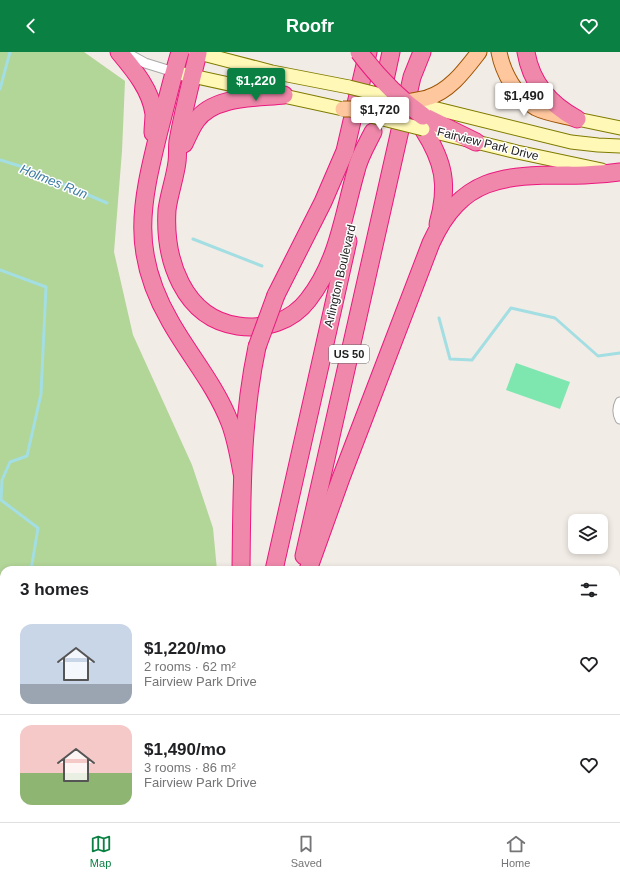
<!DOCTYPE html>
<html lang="en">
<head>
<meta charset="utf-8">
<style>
	:root { --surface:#fff; --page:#f2f2f2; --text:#202124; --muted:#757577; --line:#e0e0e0; --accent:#0b8043 }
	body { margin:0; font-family:Arial,sans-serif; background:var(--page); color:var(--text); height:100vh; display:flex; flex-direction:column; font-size:15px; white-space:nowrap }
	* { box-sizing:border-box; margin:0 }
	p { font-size:13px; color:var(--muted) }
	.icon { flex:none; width:22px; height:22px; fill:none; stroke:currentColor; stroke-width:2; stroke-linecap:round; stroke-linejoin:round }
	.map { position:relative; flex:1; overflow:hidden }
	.side { position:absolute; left:0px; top:514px; width:620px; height:256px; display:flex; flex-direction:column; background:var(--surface); border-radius:12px 12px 0 0; box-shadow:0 2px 6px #0003 }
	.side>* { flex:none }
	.fabs { position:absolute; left:568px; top:462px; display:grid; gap:8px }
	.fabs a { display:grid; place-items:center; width:40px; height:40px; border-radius:8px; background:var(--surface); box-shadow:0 2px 6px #0003; font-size:20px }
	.price { position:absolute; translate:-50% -34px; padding:0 9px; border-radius:4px; background:#fff; color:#222; font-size:13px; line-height:26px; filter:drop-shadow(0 1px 2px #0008) }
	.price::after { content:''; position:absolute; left:50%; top:24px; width:12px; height:9px; margin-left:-6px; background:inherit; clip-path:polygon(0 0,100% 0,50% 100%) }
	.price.selected { background:var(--accent); color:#fff }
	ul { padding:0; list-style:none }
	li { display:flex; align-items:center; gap:12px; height:100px; padding:0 20px }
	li+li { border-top:1px solid var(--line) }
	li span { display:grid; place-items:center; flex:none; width:112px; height:80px; border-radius:12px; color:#555 }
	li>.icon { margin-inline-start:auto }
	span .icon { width:48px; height:48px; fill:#fffc; stroke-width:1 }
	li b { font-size:17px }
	h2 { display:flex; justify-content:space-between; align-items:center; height:48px; padding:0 20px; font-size:17px }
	header { display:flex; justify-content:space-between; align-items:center; height:52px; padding:0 20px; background:var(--accent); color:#fff; font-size:18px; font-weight:700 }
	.dock { display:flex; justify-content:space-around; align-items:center; height:56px; border-top:1px solid var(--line); background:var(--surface); font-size:11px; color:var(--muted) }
	.dock a { display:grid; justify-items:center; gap:2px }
	.dock .selected { color:var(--accent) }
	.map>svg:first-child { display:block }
</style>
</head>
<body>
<header><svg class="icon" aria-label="back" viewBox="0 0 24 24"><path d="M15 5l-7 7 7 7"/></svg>Roofr<svg class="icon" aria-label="heart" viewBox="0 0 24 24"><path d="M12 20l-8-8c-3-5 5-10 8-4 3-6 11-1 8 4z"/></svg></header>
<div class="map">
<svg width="620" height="770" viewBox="0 0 620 770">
	<rect width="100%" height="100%" fill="#f2ece6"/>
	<g fill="#b2d598">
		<polygon points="0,0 84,0 125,29 122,99 114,200 133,283 192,413 213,476 217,518 4,518 4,577 0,570"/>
		<polygon points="34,766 191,766 190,770 39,770"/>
	</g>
	<polygon fill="#7ee7af" points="516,311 570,330 560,357 506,338"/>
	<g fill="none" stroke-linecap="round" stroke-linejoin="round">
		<g stroke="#a3dee3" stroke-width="3">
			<polyline points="0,37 10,0"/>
			<polyline points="0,108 23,115 107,151"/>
			<polyline points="193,187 262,214"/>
			<polyline points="0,218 46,235 41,342 27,404 10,410 2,428 1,448 38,476 31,518"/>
			<polyline points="439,266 450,307 472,308 511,256 555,266 598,304 620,301"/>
			<polyline points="39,770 53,766"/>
		</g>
		<g stroke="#a8a8a8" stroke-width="11">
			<g id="street">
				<polyline points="125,0 145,11 174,20"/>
				<path d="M620,350c-3,6 -3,11 0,17"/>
				<polyline points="273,770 273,766"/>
			</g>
		</g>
		<g stroke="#7f7b00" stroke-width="15">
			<g id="secondary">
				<polyline points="195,0 272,20 349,35"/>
				<polyline points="174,20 343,57"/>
				<polyline points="425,54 571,90 598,93 620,94"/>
				<polyline points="577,67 620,76"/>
				<polyline points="423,77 517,100 602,118"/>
				<polyline points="0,769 2,770"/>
			</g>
		</g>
		<g stroke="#9d5300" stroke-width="17">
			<g id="primary">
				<path d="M499,0c4,21 17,45 37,56 10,5 24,7 36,10"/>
				<path d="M427,46c23,-7 38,-28 52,-46"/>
			</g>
		</g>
		<g stroke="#eb187e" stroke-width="19">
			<g id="highway">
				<path d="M119,0c15,18 32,38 35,62 0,6 -1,13 -1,19"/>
				<path d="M180,0c-8,26 -14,53 -21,79 -18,73 -29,121 11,190 19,34 46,65 60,102 6,16 9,33 12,50"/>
				<path d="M526,0c5,31 23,52 51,67"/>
				<path d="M198,1c-7,29 -15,59 -20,88 -1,7 0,14 -1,21 -2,16 -8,32 -10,48 -3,49 16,108 71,116 27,4 54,-5 70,-26 30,-38 35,-84 48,-129 3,-14 11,-27 17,-39"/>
				<polyline points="382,42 391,0"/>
				<polyline points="423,64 476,90"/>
				<path d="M423,77c21,33 26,56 15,95"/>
				<path d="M184,92c4,-8 7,-16 12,-23 17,-25 60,-23 88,-26"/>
				<polyline points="276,243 323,150 345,99 368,0"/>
				<polyline points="304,504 412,25 422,0"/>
				<path d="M241,518c1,-77 0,-147 16,-223"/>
				<polyline points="274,518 348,189"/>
				<path d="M308,518l33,-92 90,-235c30,-66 72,-68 137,-68 17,1 35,-1 52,-3"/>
				<polyline points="216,770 217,766"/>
				<polyline points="229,770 230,766"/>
				<polyline points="242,770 243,766"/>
			</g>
		</g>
		<use href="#street" stroke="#fff" stroke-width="9"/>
		<use href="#secondary" stroke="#fff8b7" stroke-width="13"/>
		<use href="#primary" stroke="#ffc79e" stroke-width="15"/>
		<use href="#highway" stroke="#ef88aa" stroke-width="17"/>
		<g stroke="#7f7b00" stroke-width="15" stroke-linecap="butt">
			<g id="secondary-bridge">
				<polyline points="349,35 425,54"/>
				<polyline points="355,60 423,77"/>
			</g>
		</g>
		<g stroke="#9d5300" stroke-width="17" stroke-linecap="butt">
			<polyline id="primary-bridge" points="343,57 365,57 375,56 427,46"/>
		</g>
		<g stroke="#eb187e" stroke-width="19" stroke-linecap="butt">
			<g id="highway-bridge">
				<path d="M359,0c18,24 39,46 64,64"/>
				<polyline points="257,295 276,243"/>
			</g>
		</g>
		<use href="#secondary-bridge" stroke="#fff8b7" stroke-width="13"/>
		<use href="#primary-bridge" stroke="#ffc79e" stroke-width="15"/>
		<use href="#highway-bridge" stroke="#ef88aa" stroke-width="17"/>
	</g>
	<g text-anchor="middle" stroke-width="3" stroke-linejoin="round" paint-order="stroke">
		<rect fill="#fff" stroke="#646464" stroke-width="1" x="329" y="293" width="40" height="18" rx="3"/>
		<g font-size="11" font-weight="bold" fill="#212121">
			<text x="349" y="306">US 50</text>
		</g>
		<g font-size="12" fill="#212121" stroke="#fff">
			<text transform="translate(488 92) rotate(14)" y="4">Fairview Park Drive</text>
			<text transform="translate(340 224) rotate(-77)" y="4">Arlington Boulevard</text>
		</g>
		<g font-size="13" font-style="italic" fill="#3c7ca1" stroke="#fff">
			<text transform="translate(54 129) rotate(22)" y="5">Holmes Run</text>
		</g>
	</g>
</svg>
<div class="fabs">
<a><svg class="icon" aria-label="layers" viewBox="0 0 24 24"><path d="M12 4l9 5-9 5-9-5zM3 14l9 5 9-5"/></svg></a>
</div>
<b class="price selected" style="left:256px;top:50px">$1,220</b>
<b class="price" style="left:524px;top:65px">$1,490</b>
<b class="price" style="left:380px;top:79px">$1,720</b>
<section class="side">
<h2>3 homes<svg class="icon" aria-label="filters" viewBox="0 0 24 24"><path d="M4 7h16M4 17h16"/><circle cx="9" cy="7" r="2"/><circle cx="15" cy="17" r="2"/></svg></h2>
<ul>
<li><span style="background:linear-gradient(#c9d6e8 75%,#9aa5b1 0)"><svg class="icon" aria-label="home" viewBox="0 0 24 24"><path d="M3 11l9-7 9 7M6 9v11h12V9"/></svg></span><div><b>$1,220/mo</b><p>2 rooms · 62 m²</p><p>Fairview Park Drive</p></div><svg class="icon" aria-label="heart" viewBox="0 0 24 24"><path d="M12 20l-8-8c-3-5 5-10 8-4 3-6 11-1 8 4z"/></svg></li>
<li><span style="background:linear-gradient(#f6c9c9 60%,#8fb573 0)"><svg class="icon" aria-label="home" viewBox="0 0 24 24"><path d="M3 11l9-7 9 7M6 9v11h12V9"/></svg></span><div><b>$1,490/mo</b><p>3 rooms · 86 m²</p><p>Fairview Park Drive</p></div><svg class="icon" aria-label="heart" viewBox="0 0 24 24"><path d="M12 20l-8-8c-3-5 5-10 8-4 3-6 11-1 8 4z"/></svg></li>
</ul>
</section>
</div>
<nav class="dock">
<a class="selected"><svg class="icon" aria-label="map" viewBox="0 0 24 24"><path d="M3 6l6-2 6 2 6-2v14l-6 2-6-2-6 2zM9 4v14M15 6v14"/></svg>Map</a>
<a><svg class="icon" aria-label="saved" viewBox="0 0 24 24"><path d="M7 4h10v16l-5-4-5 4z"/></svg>Saved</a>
<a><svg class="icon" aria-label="home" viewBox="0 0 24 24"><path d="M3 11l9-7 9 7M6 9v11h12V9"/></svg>Home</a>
</nav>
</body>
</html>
